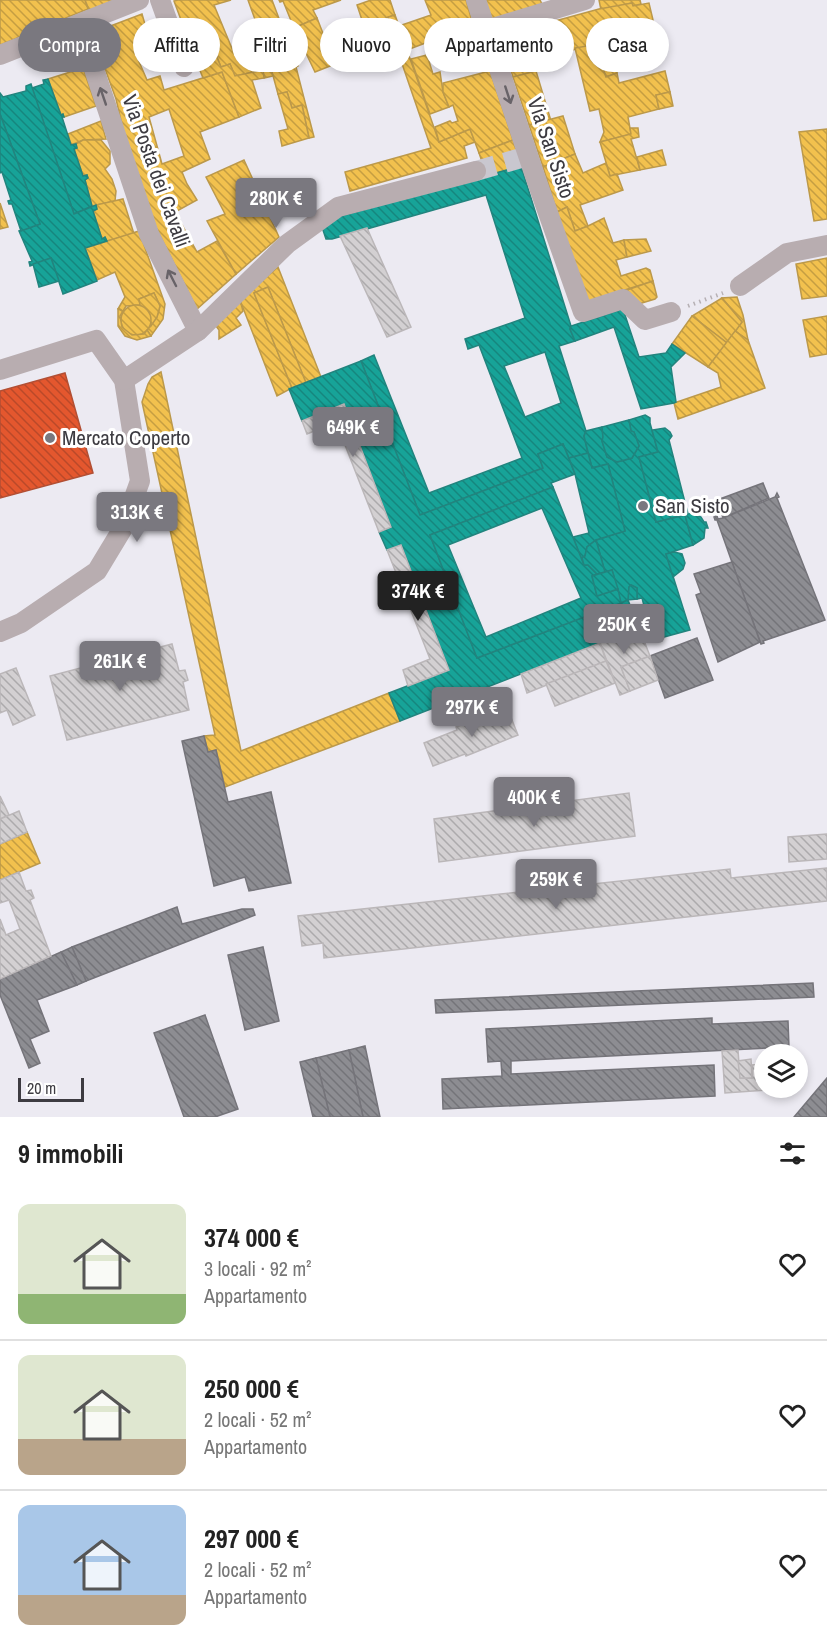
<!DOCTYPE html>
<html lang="it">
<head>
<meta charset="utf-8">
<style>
	:root { --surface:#fff; --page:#f6f6f6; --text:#222; --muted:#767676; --line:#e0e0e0; --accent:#7a787f }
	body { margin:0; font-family:"Archivo Narrow",sans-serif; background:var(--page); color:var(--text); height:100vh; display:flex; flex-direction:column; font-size:22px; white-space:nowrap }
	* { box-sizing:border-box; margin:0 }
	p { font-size:20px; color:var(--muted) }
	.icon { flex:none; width:33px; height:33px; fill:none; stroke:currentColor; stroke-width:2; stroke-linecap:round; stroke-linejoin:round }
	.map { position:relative; height:1117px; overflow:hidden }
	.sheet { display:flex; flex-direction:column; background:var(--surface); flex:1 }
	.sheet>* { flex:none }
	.guide { position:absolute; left:18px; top:18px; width:792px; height:54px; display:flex; gap:12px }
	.fabs { position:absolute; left:754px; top:1044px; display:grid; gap:12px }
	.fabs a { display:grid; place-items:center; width:54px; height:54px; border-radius:50%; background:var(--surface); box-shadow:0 3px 9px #0003; font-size:30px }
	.scale { position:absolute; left:18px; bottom:15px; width:66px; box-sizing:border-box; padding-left:6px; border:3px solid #3d3b41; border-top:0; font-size:16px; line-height:21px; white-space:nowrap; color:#3d3b41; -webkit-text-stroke:4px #fff; paint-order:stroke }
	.price { position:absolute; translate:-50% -51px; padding:0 14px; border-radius:6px; background:var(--accent); color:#fff; font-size:20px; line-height:39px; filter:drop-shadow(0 2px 3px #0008) }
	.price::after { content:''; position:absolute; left:50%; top:36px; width:18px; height:14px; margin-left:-9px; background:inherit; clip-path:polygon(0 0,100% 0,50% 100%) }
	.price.selected { background:#222; color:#fff }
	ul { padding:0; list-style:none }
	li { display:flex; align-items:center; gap:18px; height:150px; padding:0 18px }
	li+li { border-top:2px solid var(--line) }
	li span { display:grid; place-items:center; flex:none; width:168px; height:120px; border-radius:12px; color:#555 }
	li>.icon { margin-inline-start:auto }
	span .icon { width:72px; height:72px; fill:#fffc; stroke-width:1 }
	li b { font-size:26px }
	h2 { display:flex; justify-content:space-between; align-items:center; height:72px; padding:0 18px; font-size:26px }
	.chip { padding:0 21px; border-radius:27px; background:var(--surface); box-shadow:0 3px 9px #0003; font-size:21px; line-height:54px }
	.chip.selected { background:var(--accent); color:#fff }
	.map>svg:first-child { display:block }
</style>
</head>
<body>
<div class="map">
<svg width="827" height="1117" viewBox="0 0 827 1117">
	<defs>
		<pattern id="homes-back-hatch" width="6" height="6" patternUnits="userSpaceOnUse" patternTransform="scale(1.5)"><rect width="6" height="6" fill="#f2c14e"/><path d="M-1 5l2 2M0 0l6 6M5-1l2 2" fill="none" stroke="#c59e42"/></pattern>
		<pattern id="shops-back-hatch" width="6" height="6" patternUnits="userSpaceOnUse" patternTransform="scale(1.5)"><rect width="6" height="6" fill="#e4572e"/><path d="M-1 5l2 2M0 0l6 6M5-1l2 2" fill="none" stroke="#ba4929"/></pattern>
		<pattern id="public-back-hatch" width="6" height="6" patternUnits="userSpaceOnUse" patternTransform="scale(1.5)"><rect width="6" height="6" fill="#17a398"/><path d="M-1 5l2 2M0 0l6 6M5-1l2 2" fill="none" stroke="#16867e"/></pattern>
		<pattern id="industry-back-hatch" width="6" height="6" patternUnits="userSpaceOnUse" patternTransform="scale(1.5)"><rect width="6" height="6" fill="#8d8d92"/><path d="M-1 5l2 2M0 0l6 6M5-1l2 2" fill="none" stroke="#747479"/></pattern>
		<pattern id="building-back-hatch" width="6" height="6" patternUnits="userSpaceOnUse" patternTransform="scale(1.5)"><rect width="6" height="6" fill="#d3d0d2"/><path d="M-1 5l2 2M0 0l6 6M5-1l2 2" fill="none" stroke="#acaaac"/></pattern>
	</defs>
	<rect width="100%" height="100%" fill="#eceaf2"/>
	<g fill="url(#homes-back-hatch)" stroke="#bc994a" stroke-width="1.5" fill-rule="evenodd">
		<polygon points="0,0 85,0 88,9 0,45"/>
		<polygon points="85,0 119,0 90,12"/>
		<polygon points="178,0 231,0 214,5 233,51 262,39 248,0 272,0 286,37 265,46 273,76 264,78 263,70 235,76 230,64 221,67 216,55 197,63 174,1"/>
		<polygon points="279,0 341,0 313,10 317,18 294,28 283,1 280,2"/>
		<polygon points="371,0 390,0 395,15 364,26 357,5"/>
		<polygon points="425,0 466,0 473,25 407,50 398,52 395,42 376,51 371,37 392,30 388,17 395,15 399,26 431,15"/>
		<polygon points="483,0 540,0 542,4 491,21"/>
		<polygon points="599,0 640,0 641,4 633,6 632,3 601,10"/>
		<polygon points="632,3 633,6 649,3 653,20 609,32 608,28 595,32 597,44 532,60 536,71 513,77 500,36 599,9"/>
		<path d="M142,14l11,38 -16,5 10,23 13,-4 4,14 58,-18 17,45 -39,15 10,27 -28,13 5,12 10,16 -22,12 22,40 20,-11 19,33 -39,35 -54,-107 -9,-25 -18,-78 -24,-66zM169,109l15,47 -22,8 -13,-47z"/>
		<polygon points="317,18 335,64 315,72 294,28"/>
		<polygon points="608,28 617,73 606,77 602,66 598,65 592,45 597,44 595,32"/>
		<polygon points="286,37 298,66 296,67 314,137 309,138 302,105 292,108 287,92 278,94 265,46"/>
		<polygon points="592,45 598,65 602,66 606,77 617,73 619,83 665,71 670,92 656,95 659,109 628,117 631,134 600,142 604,132 599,109 590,111 575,48"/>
		<polygon points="407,50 439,142 470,129 475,142 464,146 467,158 350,191 345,172 431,148 398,52"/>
		<polygon points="216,55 221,67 230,64 235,76 263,70 264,78 252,80 261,108 239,117 222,72 203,78 197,63"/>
		<polygon points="427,55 433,74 440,72 443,92 449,107 430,114 411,59"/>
		<polygon points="83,68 96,106 64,117 63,114 61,115 48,79"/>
		<polygon points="490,71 513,140 479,153 470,129 439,142 435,127 450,121 452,123 458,121 453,105 449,107 443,92 443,83"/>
		<polygon points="536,71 551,121 529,125 513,77"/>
		<polygon points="287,92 292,108 302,105 309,138 282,146 279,131 288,129 278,94"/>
		<polygon points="670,92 673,106 659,109 656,95"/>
		<polygon points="563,116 575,154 543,167 529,125"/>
		<polygon points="101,121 106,139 83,140 71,145 68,134"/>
		<polygon points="630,128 638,128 639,137 631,139 640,170 610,176 600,142 631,134"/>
		<polygon points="827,129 827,219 814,221 799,132"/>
		<polygon points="83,140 101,140 110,151 110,164 105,169 112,179 116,191 115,201 92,206 85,180 88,178 87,175 83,176 74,149 77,148 76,144"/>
		<polygon points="513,140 521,166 487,176 479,153"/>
		<polygon points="662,150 666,165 640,170 637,157"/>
		<polygon points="575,154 583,173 606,163 610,176 617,174 623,190 580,205 588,226 575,231 567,207 557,212 543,167"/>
		<polygon points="244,160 279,237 236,274 207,221 225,214 206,177"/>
		<polygon points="123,199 134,234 107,241 105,237 102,239 93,211 97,209 96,205"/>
		<polygon points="0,203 8,227 0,229"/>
		<polygon points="567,207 575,231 588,226 604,218 613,243 624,240 627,257 616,260 621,276 646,268 650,270 653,281 587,302 557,212"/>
		<polygon points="139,231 165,304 163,319 151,336 147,330 157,317 160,306 154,293 139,299 140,305 126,306 123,311 118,309 125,297 115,272 97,280 85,248"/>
		<polygon points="646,239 651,251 627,257 624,240"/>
		<polygon points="827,258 827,296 802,299 796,264"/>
		<polygon points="278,267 321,377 306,383 268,287 254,293 292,388 277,396 240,300"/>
		<polygon points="653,281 657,297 655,299 639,304 627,290"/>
		<polygon points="268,287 306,383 292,388 254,293"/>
		<polygon points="154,293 160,306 157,317 151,326 149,312 140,305 139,299"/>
		<polygon points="737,297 743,315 748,340 735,331 742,322 722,298"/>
		<polygon points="722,298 742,322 727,343 692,316"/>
		<polygon points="240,300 243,311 236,318 241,325 219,339 219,330 214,323"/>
		<circle cx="136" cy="320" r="15"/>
		<polygon points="118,309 123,311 120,316 122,327 132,335 144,334 147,330 151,336 137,340 125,336 118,326"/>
		<polygon points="692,316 727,343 708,367 672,344"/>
		<polygon points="827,316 827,354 810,357 803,320"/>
		<polygon points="735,331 748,340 765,388 678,419 674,403 721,387 718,373 708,367"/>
		<polygon points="161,372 241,751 389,693 400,721 225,787 216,750 208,752 204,736 215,735 142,402 148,384 152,377"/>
		<polygon points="27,832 40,863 0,880 0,844"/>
	</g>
	<polygon fill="url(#shops-back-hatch)" stroke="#b24f34" stroke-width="1.5" points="65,373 93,473 0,498 0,391"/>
	<g fill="url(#public-back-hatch)" stroke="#22847e" stroke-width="1.5" fill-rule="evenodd">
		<polygon points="48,79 61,115 63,114 64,117 62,117 71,145 76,144 77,148 74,149 83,176 87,175 88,178 85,180 92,206 74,214 32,88 44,84 43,80"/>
		<polygon points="31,84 74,214 96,205 97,209 93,211 102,239 105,237 107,241 85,248 97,281 63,294 51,258 30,266 29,262 32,261 19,231 40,224 0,114 0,93 3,97 26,91 26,86"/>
		<polygon points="0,114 40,224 21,231 12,204 9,204 8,201 11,200 2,172 0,173"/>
		<path d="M521,166l50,160 -1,3 5,12 -16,5 27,85 -2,5 4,17 -19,5 -6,-14 -25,10 5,14 -123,47 -59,-154 13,-6 55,138 93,-35 -43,-113 -11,4 -3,-10 60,-21 -39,-123 -154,44h-6l-4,-12 12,-9zM545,352l16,51 -36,14 -21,-51z"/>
		<polygon points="51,258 59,281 39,287 33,264"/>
		<polygon points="623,309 639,357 666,353 672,344 685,353 671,367 676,402 674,403 641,409 614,327 575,341 570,329 571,326"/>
		<polygon points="361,361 420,515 543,468 538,454 563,444 575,474 551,483 553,487 430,535 477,658 628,600 639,628 400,721 389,693 449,670 401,545 387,550 379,532 391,527 344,404 302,421 289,389"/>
		<polygon points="645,415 650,418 650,423 658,452 639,457 656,522 685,515 693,545 666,554 690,630 653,640 642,598 637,599 637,588 631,585 629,587 629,599 621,603 612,570 605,572 596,540 625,531 608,464 592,468 584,436 586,431 602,427 603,437 602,441 607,457 617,462 632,458 639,446 634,432 631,431 629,420"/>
		<polygon points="629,420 631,431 634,432 639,446 632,458 617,462 607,457 602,441 603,437 602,427"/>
		<polygon points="665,428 670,432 672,436 669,440 688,514 656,522 639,457 658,452 652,430"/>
		<polygon points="588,453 592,468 608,464 625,531 596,540 587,547 585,556 581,558 573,537 589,533 575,474 569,458"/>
		<path d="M553,487l31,78h4l9,9 -5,2 5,20 21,-7 3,14 -144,55 -47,-123zM542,508l39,90 -95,39 -38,-92z"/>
		<polygon points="692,513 701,517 704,522 706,522 708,528 705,528 704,538 693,545 685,515"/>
		<polygon points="596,540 605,572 597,574 588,565 584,565 582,558 585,556 587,547"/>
		<polygon points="674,552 682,554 685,563 683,569 673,577 666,554"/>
		<polygon points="612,570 618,589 597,596 592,576"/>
		<polygon points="631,585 637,588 637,599 628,600 629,587"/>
	</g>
	<g fill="url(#industry-back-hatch)" stroke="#75747a" stroke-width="1.5">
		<polygon points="763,483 769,498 723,518 717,500"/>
		<polygon points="777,493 779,497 777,498 825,620 763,641 764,643 761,644 717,520 715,520 714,517 717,516 718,519 723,518 775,497"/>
		<polygon points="732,562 760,642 718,662 696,595 701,593 694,574"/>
		<polygon points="697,638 713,680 665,698 650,656"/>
		<polygon points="204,736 208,752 216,750 228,802 271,792 291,883 249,891 245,877 214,886 182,741"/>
		<polygon points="177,907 182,924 242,909 253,909 255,915 86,981 72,947"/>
		<polygon points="72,947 86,981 77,985 61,952"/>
		<polygon points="263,947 279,1021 245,1030 228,955"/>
		<polygon points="61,952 77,985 37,1000 49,1031 30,1039 40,1063 29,1068 0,995 0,979"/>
		<polygon points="813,983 814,997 436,1013 435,1000"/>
		<polygon points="205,1015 238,1109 215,1117 184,1117 154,1033"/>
		<polygon points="712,1018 712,1024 788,1021 789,1047 511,1061 511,1074 714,1065 715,1096 443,1109 442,1079 502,1076 501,1061 488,1062 486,1029"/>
		<polygon points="365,1046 380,1117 363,1117 349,1050"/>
		<polygon points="349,1050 363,1117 330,1117 316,1058"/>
		<polygon points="316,1058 330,1117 313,1117 300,1062"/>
		<polygon points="827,1078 827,1117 794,1117"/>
	</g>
	<g fill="url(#building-back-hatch)" stroke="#bbb7b9" stroke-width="1.5">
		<polygon points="367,228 411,327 387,337 340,236"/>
		<polygon points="344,404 391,527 379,532 336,422 307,434 302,421"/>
		<polygon points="401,545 449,670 408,686 403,670 430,659 387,550"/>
		<polygon points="639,628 650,656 621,667 630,691 620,695 600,643"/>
		<polygon points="600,643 606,661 527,693 521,674"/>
		<polygon points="172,644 179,671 185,670 188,680 183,682 189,710 67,740 50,676"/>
		<polygon points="650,656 658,680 630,691 621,667"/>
		<polygon points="606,661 615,683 555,706 546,684"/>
		<polygon points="16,668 35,715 13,725 7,710 0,713 0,674"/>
		<polygon points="508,710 518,735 466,756 465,754 433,766 424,743 457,730 456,727 475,720 476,722"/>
		<polygon points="629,793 635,836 439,862 434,819"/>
		<polygon points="0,796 9,815 0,819"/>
		<polygon points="19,811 27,832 0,844 0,819"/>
		<polygon points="827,834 827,859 789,862 788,837"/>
		<polygon points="827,868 827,901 324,958 323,943 302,946 298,916 730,869 731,878"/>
		<polygon points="19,872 26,891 31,890 34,898 30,900 51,956 0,979 0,919 6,935 20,929 9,900 0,903 0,880"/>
		<polygon points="738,1050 740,1078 752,1078 752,1065 765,1064 765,1088 767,1088 767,1090 725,1093 722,1051"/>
		<polygon points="751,1059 752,1078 740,1078 738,1061"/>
	</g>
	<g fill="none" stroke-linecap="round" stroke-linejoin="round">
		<polyline stroke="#c9c7cf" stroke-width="20" stroke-dasharray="20 10" stroke-linecap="butt" points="476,171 528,156"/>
		<polyline stroke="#b6b0b4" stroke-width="4" stroke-dasharray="1.5 4.5" stroke-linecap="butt" points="688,306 723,293"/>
		<g stroke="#b8adb0" stroke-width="20">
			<polyline points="160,0 184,67"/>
			<polyline points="476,0 535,176 583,312 623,299 645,320 671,312"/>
			<polyline points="79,24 149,234 198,331"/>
			<polyline points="486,30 585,0"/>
			<polyline points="0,55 139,0"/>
			<polyline points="740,286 787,253 827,245"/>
			<polyline points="0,370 96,340 124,380 140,481 123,528 97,571 21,623 0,632"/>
			<polyline points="124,380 198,331 287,244 338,207 476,171"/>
		</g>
	</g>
	<defs><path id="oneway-shaft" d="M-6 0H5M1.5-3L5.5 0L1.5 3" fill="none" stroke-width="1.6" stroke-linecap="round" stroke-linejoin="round" transform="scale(1.5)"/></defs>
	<g stroke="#686368">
		<use href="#oneway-shaft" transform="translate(508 95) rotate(72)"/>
		<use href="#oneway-shaft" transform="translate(103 96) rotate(-109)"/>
		<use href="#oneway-shaft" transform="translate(172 278) rotate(-117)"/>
	</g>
	<g fill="#7a787f" stroke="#fff" stroke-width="2">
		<circle cx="50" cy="438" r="6"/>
		<circle cx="643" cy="506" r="6"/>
	</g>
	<g text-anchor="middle" stroke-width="6" stroke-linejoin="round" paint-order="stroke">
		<g font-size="21" fill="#3d3b41" stroke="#fff">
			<text transform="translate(551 148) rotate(71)" y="7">Via San Sisto</text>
			<text transform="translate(156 171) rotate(70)" y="7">Via Posta dei Cavalli</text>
		</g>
		<g font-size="21" fill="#3d3b41" stroke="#fff" text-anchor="start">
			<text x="62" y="445">Mercato Coperto</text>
			<text x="655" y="513">San Sisto</text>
		</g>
	</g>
</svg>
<div class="fabs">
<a><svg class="icon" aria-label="layers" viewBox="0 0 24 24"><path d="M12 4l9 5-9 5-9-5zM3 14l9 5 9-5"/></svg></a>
</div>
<div class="scale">20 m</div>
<b class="price" style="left:276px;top:229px">280K €</b>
<b class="price" style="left:353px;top:458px">649K €</b>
<b class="price" style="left:137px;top:543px">313K €</b>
<b class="price selected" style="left:418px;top:622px">374K €</b>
<b class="price" style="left:624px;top:655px">250K €</b>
<b class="price" style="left:120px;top:692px">261K €</b>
<b class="price" style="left:472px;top:738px">297K €</b>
<b class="price" style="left:534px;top:828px">400K €</b>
<b class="price" style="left:556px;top:910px">259K €</b>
<div class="guide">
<a class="chip selected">Compra</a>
<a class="chip">Affitta</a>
<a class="chip">Filtri</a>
<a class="chip">Nuovo</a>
<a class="chip">Appartamento</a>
<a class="chip">Casa</a>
</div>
</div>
<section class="sheet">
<h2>9 immobili<svg class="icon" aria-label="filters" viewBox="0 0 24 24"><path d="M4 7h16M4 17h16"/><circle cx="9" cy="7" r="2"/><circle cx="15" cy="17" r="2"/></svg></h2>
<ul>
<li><span style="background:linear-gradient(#dfe7d0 75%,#8fb573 0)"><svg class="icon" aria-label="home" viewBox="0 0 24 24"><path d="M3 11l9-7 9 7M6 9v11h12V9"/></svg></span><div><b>374 000 €</b><p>3 locali · 92 m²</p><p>Appartamento</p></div><svg class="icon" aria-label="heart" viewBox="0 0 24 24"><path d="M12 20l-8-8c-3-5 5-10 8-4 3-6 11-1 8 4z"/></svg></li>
<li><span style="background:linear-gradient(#dfe7d0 70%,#b9a48a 0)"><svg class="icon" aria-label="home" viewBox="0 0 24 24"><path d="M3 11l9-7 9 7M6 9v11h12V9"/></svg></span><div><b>250 000 €</b><p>2 locali · 52 m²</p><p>Appartamento</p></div><svg class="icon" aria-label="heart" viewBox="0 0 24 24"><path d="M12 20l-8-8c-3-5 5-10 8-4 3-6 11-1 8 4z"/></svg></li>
<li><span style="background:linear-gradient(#a9c7e8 75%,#b9a48a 0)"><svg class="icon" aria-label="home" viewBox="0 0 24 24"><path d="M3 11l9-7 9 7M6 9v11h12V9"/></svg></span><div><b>297 000 €</b><p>2 locali · 52 m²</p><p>Appartamento</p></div><svg class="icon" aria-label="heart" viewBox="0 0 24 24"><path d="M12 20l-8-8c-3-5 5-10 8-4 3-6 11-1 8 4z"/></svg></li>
</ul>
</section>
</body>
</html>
